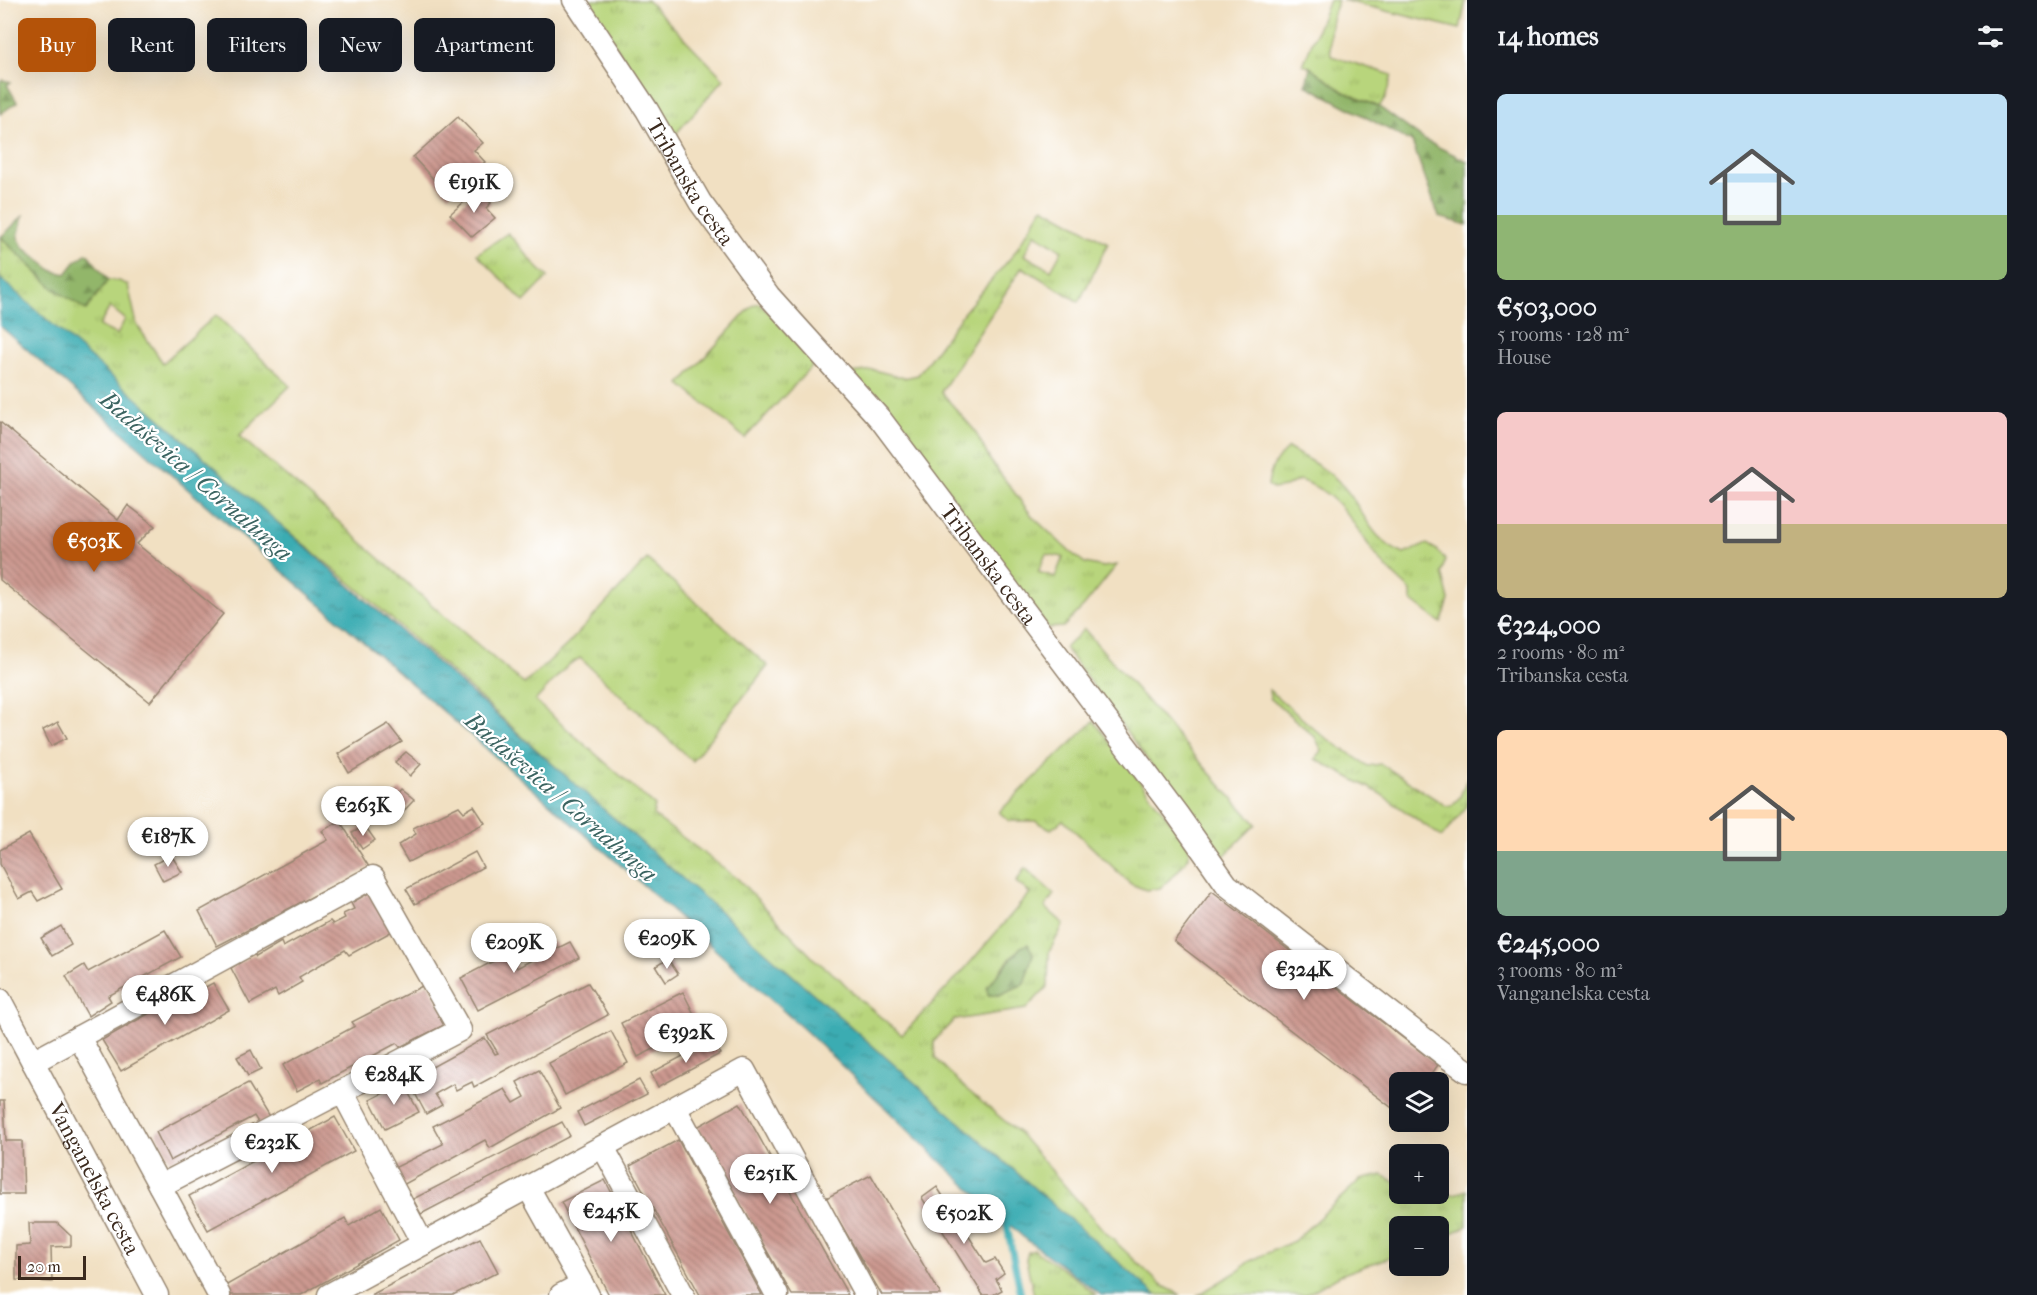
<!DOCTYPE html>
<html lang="en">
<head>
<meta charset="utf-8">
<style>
	:root { --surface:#171b24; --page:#20242c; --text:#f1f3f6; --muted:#9ea1a6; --accent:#b45309 }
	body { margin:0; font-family:"IM FELL French Canon",serif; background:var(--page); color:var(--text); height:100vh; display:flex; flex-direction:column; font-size:22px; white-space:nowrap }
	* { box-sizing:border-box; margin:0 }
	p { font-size:20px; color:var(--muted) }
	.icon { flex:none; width:33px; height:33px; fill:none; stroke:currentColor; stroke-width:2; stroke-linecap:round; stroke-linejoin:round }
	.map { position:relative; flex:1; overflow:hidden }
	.sheet { display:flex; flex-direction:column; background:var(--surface); width:570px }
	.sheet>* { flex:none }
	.hud { position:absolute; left:18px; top:18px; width:570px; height:54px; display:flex; gap:12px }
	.tools { position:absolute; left:1389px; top:1072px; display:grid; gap:12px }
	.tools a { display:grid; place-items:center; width:60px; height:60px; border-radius:9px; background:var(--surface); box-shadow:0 6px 24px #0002; font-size:30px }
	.scale { position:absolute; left:18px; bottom:15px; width:68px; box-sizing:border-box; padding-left:6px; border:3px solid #3b2a1e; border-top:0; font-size:16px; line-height:21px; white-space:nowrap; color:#3b2a1e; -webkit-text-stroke:4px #fff; paint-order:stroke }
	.price { position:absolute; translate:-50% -51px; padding:0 14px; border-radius:21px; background:#fff; color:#222; font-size:20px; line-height:39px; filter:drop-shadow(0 2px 3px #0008) }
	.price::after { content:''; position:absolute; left:50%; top:36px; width:18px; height:14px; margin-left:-9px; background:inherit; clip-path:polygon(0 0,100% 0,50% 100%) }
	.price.selected { background:var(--accent); color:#fff }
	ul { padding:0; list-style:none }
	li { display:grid; align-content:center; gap:12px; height:318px; padding:0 30px }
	li span { display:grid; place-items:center; height:186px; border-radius:9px; color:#555 }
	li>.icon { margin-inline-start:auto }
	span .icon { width:108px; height:108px; fill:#fffc; stroke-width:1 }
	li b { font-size:26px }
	h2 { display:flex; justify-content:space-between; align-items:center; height:72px; padding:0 30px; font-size:26px }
	.tag { padding:0 21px; border-radius:9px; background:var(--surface); box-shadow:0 6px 24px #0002; font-size:21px; line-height:54px }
	.tag.selected { background:var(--accent); color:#fff }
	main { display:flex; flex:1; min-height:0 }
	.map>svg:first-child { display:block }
</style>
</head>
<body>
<main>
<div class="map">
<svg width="1467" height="1295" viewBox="0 0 1467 1295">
	<defs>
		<pattern id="grass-tufts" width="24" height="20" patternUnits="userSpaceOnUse" patternTransform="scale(1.5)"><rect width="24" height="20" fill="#b8d57b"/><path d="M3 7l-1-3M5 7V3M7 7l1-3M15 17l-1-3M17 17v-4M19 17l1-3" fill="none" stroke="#9fb76a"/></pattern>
		<pattern id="forest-firs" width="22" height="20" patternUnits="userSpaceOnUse" patternTransform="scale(1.5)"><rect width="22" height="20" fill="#92b66b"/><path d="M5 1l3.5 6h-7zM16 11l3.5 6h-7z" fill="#789457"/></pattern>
		<pattern id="water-ripples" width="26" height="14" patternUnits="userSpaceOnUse" patternTransform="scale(1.5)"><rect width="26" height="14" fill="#3aacb2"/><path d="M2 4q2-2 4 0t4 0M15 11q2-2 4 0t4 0" fill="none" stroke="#328c90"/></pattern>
		<pattern id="building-back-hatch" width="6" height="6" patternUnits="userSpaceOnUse" patternTransform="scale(1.5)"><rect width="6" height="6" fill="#cc9990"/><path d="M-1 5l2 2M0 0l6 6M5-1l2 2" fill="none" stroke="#a77d75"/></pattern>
	</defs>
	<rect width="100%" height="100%" fill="#fff"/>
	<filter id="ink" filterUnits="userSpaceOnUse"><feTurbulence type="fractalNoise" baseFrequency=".0167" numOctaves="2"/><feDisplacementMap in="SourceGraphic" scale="12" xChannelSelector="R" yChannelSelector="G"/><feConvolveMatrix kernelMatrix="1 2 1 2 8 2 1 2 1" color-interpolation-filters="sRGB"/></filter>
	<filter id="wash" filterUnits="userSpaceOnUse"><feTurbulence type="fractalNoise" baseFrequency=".008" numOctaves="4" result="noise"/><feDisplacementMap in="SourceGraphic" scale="24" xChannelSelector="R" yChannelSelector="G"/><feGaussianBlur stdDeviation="1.35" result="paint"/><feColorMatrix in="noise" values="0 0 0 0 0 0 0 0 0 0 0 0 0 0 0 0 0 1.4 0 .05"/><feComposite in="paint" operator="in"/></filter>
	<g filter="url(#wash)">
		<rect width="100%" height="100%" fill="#f1e0c2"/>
		<g fill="url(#grass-tufts)" stroke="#7a804c" stroke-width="1.5" fill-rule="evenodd">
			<polygon points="587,0 647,0 724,79 673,137"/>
			<path d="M1329,0h9c-8,19 -10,36 -7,56l61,19 -7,24 -6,8 -35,-15 -34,-25 -7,-2z"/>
			<polygon points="1342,0 1466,0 1460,29"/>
			<path d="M1043,207l65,36 -29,59 -57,-35 -81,125 34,39 15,29 42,56 38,36 15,11 18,4 14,-2 -33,41 -21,21 -14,1 -34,-42 -70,-100 -54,-68 -40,-45 23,-3 30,8 14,-3 46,-63 49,-57zM1035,234l27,16 -11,20 -27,-15zM1046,554l17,3 -8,20 -17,-5z"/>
			<polygon points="508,233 538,268 548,277 524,302 477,254"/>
			<path d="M0,236l53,52 33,21 22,-29 11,1 9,4 9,40 26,38 53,-48 74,71 -51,50 72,61 132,118 81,69 44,-40 79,-85 121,107 -76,95 -112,-103 -12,7 -33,36 120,105 -2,9 85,64 76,80 26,20 18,19 44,37 60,-63 68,-79 -14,-11 9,-14 29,26 -9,13 19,17 -15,28 -1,34 -22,23 -72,11 -20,21 1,17 30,30 54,45 86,99 56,53 20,10h-49l-666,-610 -108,-96 -98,-81 -260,-226zM110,307l15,12 -8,16 -18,-9zM1021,947l12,7 -9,30 -25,11h-11l13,-26z"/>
			<polygon points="759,303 812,352 817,361 745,438 680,384 753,305"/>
			<path d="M1288,448c18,11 40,21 54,37 23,25 27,55 62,69l23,-10 10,6 8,10 -3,13 7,27 -8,23 -30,-23v-9c-9,-9 -19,-17 -27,-26 -29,-33 -39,-71 -85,-85l-14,7 -13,2 -4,-4c2,-17 8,-26 20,-37z"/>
			<polygon points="1084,629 1215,779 1256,824 1223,857 1200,831 1065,648"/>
			<polygon points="1269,690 1319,733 1368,766 1381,764 1446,806 1451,806 1460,797 1467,778 1467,806 1442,837 1379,793 1315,759 1322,751 1315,737 1270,698"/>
			<polygon points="1094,721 1189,846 1189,857 1177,872 1160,888 1146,890 1131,884 1063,820 1051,829 1036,821 1009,821 999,812"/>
			<polygon points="1382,1175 1399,1184 1400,1194 1454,1194 1467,1190 1467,1226 1439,1239 1438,1227 1400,1227 1399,1254 1340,1275 1306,1295 1198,1295 1240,1270 1248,1262 1294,1241 1360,1180"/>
			<polygon points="1034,1250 1074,1277 1096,1295 1034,1295 1026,1260 1028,1252"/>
		</g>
		<g fill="url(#forest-firs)" stroke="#667044" stroke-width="1.5">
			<polygon points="1310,67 1344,92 1379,107 1426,141 1467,161 1467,225 1439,217 1412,142 1306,85"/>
			<polygon points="2,80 11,82 7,85 17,102 0,114 0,81"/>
			<polygon points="23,216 18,237 23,247 53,271 66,274 76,261 87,253 108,280 86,310 53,288 1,237"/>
			<polygon points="1028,944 1033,954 1024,984 999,995 988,995 987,987 1021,947"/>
		</g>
		<polygon fill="url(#water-ripples)" stroke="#3a6b68" stroke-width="1.5" points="0,278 1,279 1156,1295 1101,1295 1023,1237 945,1166 808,1033 643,885 0,326"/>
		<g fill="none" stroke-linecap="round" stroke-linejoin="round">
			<polyline stroke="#3aacb2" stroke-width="7" points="1004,1212 1021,1295"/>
		</g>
		<g id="blocks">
			<g fill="url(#building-back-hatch)">
				<polygon points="458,117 483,143 474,150 485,162 448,195 413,157"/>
				<polygon points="478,190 491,203 486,208 495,218 472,237 450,214"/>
				<polygon points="0,422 118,520 128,505 155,526 137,544 223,614 150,702 0,580"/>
				<polygon points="58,722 67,738 51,746 43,730"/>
				<polygon points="388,724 402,742 349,773 338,754"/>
				<polygon points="406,752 421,764 410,776 395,762"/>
				<polygon points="400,789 414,800 401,814 388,803"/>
				<polygon points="459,806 464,812 474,806 485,823 408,862 398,845 416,834 413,828"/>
				<polygon points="340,821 369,867 217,946 199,911 328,840 322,831"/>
				<polygon points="365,826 375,840 362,849 352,833"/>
				<polygon points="29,834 62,889 38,901 32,892 19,899 0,864 0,850"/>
				<polygon points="475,852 483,867 415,904 406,889"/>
				<polygon points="171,855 182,872 163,881 154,864"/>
				<polygon points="376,889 398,928 349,955 345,950 299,977 302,982 278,996 275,990 250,1004 231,968 254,954 256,957 281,942 283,947 330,921 333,924 345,918 343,914 354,909 351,903"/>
				<polygon points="1212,891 1438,1065 1425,1083 1400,1083 1400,1114 1174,941"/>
				<polygon points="61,926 71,945 52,956 41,938"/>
				<polygon points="165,930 181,957 108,996 111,1001 88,1016 66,976 84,965 88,972"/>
				<polygon points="554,941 558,948 570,942 579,958 478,1010 461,978 509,953 517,968 547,952 544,946"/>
				<polygon points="668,959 678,974 666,982 656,966"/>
				<polygon points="213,983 229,1010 121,1071 102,1040 198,986 200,990"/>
				<polygon points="428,983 450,1022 400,1047 397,1043 322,1083 320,1079 297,1091 283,1065 355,1026 352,1022"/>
				<polygon points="588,983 608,1015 474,1087 472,1082 456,1090 453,1084 435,1094 442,1105 426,1114 408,1080 485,1038 495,1054 498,1053 487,1035"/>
				<polygon points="683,992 700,1026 638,1057 621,1023"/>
				<polygon points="611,1031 628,1063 565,1095 549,1063"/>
				<polygon points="713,1040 720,1054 658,1087 651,1073"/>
				<polygon points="251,1050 261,1070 248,1076 237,1057"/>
				<polygon points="539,1070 560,1108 490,1148 485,1140 401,1186 392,1169 443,1144 433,1126 505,1089 514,1103 525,1097 517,1082"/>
				<polygon points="639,1080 647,1094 584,1126 577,1112"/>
				<polygon points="248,1083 270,1119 259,1124 254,1116 170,1161 156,1132"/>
				<polygon points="403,1083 419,1112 385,1129 370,1100"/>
				<polygon points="0,1101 4,1101 6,1141 22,1141 24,1194 0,1194"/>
				<polygon points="740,1103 848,1295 792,1295 697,1127"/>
				<polygon points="335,1117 354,1151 208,1230 189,1196"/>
				<polygon points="562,1122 570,1136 421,1214 413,1199"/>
				<polygon points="678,1140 762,1295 700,1295 630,1166"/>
				<polygon points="871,1175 941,1295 882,1295 826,1198"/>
				<polygon points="605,1180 665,1295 609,1295 561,1202"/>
				<polygon points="937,1187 986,1263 995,1259 1004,1273 996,1279 1002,1290 993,1295 983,1295 922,1198"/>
				<polygon points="381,1207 399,1240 301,1295 230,1295 225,1286 345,1218 349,1226"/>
				<polygon points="29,1223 57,1223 71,1236 71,1246 51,1247 52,1282 16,1280 16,1246 30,1245"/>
				<polygon points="480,1238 498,1272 453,1295 371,1295"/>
			</g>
		</g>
	</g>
	<g filter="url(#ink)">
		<use href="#blocks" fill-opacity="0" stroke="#968570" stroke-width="1.5"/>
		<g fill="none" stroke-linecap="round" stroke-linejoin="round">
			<g stroke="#968570" stroke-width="25">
				<g id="street">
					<path id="s1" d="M574,0l73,110 53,92 69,94 112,124 296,394 50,71 219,171 21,15"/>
					<path id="s2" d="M0,1000l157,295"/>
					<polyline points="79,1037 373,877 460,1030 160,1186"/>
					<polyline points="33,1062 79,1037 219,1295"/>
					<polyline points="342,1091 423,1244"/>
					<polyline points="675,1108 777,1295"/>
					<polyline points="603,1147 683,1295"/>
					<polyline points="528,1187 588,1295"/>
					<polyline points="329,1295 744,1070 866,1295"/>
					<polyline points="561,1295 582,1284"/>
				</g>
			</g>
			<use href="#street" stroke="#fff" stroke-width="22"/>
		</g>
	</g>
	<g text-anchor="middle" stroke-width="4.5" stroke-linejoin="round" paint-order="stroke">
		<g font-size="22" fill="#3b2a1e" stroke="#fff">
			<text dy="8" stroke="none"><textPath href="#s1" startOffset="216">Tribanska cesta</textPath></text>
			<text dy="8" stroke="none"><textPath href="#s1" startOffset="702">Tribanska cesta</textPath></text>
			<text dy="8" stroke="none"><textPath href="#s2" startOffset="202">Vanganelska cesta</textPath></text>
		</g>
		<g font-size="24" font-style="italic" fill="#3b6461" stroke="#fff">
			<text transform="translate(196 476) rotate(41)" y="8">Badaševica / Cornalunga</text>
			<text transform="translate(561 797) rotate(41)" y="8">Badaševica / Cornalunga</text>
		</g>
	</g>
</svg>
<div class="tools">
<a><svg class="icon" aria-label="layers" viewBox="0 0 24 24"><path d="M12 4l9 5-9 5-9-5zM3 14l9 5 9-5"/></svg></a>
<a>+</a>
<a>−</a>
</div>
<div class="scale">20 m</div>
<b class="price" style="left:474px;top:214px">€191K</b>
<b class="price selected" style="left:94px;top:573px">€503K</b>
<b class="price" style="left:363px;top:837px">€263K</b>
<b class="price" style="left:168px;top:868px">€187K</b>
<b class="price" style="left:667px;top:970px">€209K</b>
<b class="price" style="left:514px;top:974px">€209K</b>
<b class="price" style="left:1304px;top:1001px">€324K</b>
<b class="price" style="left:165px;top:1026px">€486K</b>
<b class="price" style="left:686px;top:1064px">€392K</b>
<b class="price" style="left:394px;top:1106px">€284K</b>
<b class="price" style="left:272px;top:1174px">€232K</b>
<b class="price" style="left:770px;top:1205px">€251K</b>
<b class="price" style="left:611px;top:1243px">€245K</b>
<b class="price" style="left:964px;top:1245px">€502K</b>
<div class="hud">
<a class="tag selected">Buy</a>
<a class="tag">Rent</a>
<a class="tag">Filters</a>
<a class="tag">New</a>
<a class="tag">Apartment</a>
</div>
</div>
<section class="sheet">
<h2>14 homes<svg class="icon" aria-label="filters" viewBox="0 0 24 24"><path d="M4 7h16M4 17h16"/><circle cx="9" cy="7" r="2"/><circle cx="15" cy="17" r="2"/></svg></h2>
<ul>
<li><span style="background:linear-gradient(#bfe0f5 65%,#8fb573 0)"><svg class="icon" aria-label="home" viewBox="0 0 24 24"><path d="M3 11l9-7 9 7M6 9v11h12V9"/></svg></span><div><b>€503,000</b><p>5 rooms · 128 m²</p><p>House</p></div></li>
<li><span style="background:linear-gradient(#f6c9c9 60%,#c2b280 0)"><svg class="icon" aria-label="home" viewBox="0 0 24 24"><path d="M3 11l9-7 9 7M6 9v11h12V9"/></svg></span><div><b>€324,000</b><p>2 rooms · 80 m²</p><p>Tribanska cesta</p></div></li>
<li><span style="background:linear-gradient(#ffd9b3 65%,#7fa58c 0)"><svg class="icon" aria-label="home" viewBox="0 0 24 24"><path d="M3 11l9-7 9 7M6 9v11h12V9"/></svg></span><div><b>€245,000</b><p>3 rooms · 80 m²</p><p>Vanganelska cesta</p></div></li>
</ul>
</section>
</main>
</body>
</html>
